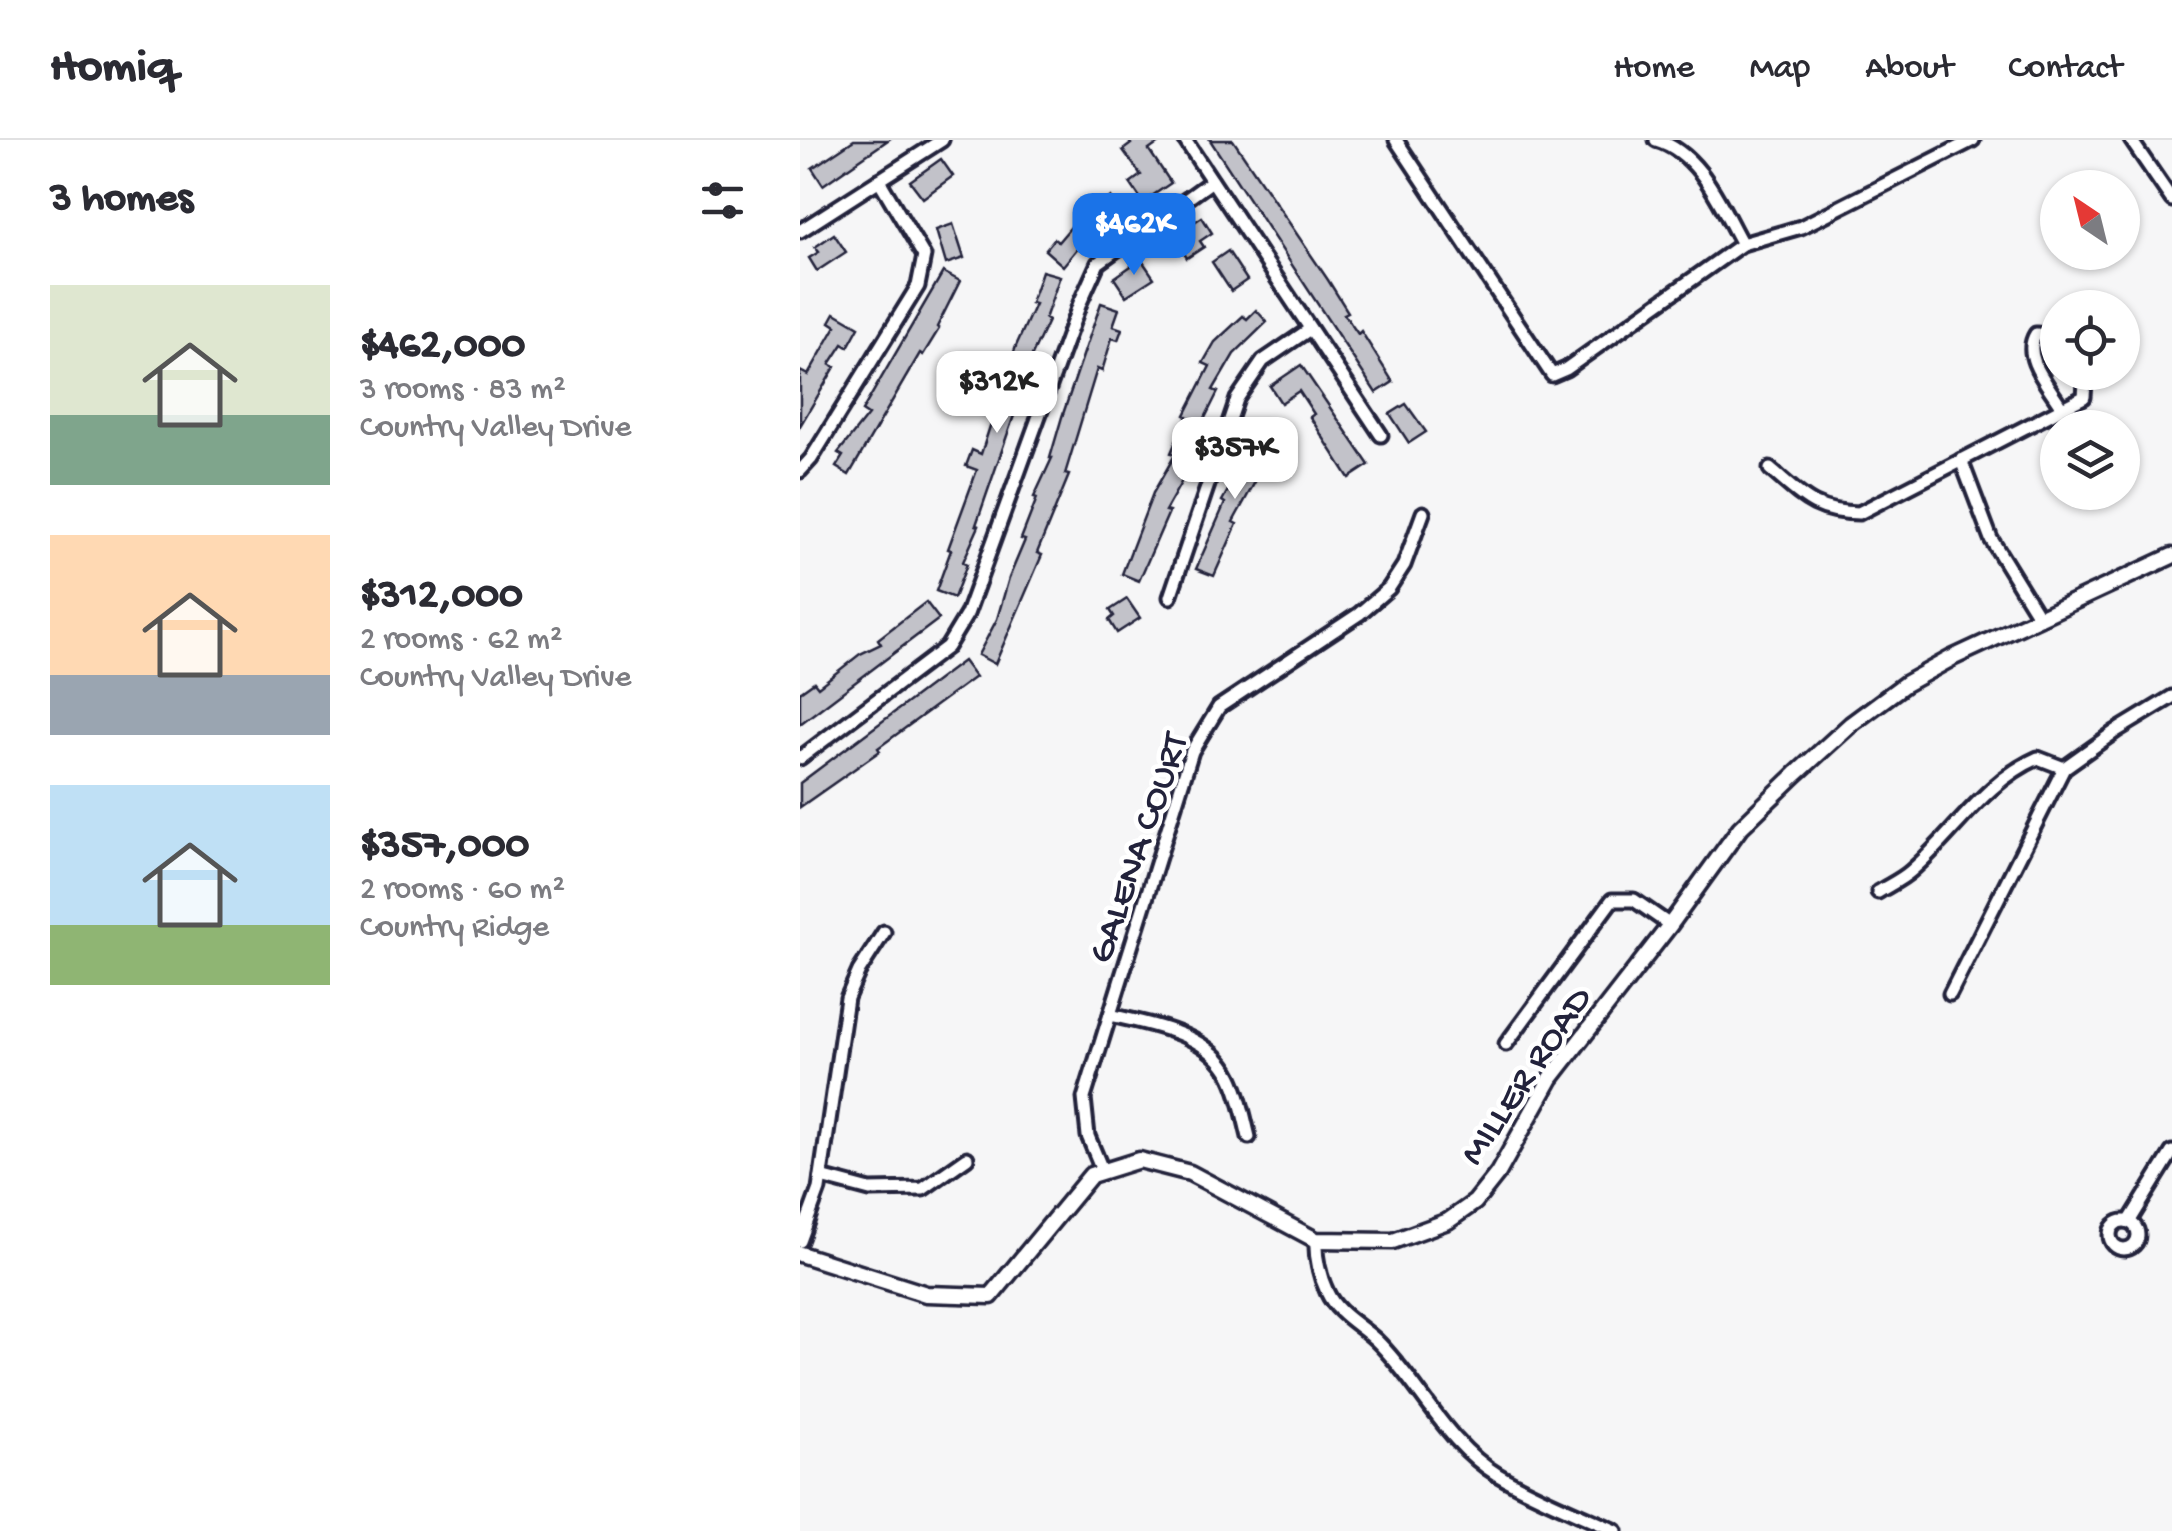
<!DOCTYPE html>
<html lang="en">
<head>
<meta charset="utf-8">
<style>
	:root { --surface:#fff; --page:#f2f2f3; --text:#2b2b33; --muted:#7c7c81; --line:#e1e1e2; --accent:#1a73e8 }
	body { margin:0; font-family:"Gochi Hand",sans-serif; background:var(--page); color:var(--text); height:100vh; display:flex; flex-direction:column; font-size:38px; white-space:nowrap }
	* { box-sizing:border-box; margin:0 }
	p { font-size:32px; color:var(--muted) }
	.icon { flex:none; width:55px; height:55px; fill:none; stroke:currentColor; stroke-width:2; stroke-linecap:round; stroke-linejoin:round }
	.map { position:relative; flex:1; overflow:hidden }
	.panel { display:flex; flex-direction:column; background:var(--surface); width:800px }
	.panel>* { flex:none }
	.needle { width:65px; rotate:325deg }
	.fabs { position:absolute; left:1240px; top:30px; display:grid; gap:20px }
	.fabs a { display:grid; place-items:center; width:100px; height:100px; border-radius:50%; background:var(--surface); box-shadow:0 2px 8px #0004; font-size:50px }
	.price { position:absolute; translate:-50% -85px; padding:0 22px; border-radius:20px; background:#fff; color:#222; font-size:32px; line-height:65px; filter:drop-shadow(0 2px 5px #0008) }
	.price::after { content:''; position:absolute; left:50%; top:60px; width:30px; height:22px; margin-left:-15px; background:inherit; clip-path:polygon(0 0,100% 0,50% 100%) }
	.price.on { background:var(--accent); color:#fff }
	ul { padding:0; list-style:none }
	li { display:flex; align-items:center; gap:30px; height:250px; padding:0 50px }
	li span { display:grid; place-items:center; flex:none; width:280px; height:200px; border-radius:0px; color:#555 }
	li>.icon { margin-inline-start:auto }
	span .icon { width:120px; height:120px; fill:#fffc; stroke-width:1 }
	li b { font-size:42px }
	h2 { display:flex; justify-content:space-between; align-items:center; height:120px; padding:0 50px; font-size:42px }
	header { display:flex; align-items:center; gap:60px; box-sizing:border-box; height:140px; padding:0 50px; background:var(--surface); border-bottom:2px solid var(--line) }
	header strong { font-size:48px }
	nav { display:flex; gap:55px; margin-inline-start:auto; font-size:35px }
	main { display:flex; flex:1; min-height:0 }
	.map>svg:first-child { display:block }
</style>
</head>
<body>
<header>
<strong>Homiq</strong>
<nav><a>Home</a><a>Map</a><a>About</a><a>Contact</a></nav>
</header>
<main>
<section class="panel">
<h2>3 homes<svg class="icon" aria-label="filters" viewBox="0 0 24 24"><path d="M4 7h16M4 17h16"/><circle cx="9" cy="7" r="2"/><circle cx="15" cy="17" r="2"/></svg></h2>
<ul>
<li><span style="background:linear-gradient(#dfe7d0 65%,#7fa58c 0)"><svg class="icon" aria-label="home" viewBox="0 0 24 24"><path d="M3 11l9-7 9 7M6 9v11h12V9"/></svg></span><div><b>$462,000</b><p>3 rooms · 83 m²</p><p>Country Valley Drive</p></div></li>
<li><span style="background:linear-gradient(#ffd9b3 70%,#9aa5b1 0)"><svg class="icon" aria-label="home" viewBox="0 0 24 24"><path d="M3 11l9-7 9 7M6 9v11h12V9"/></svg></span><div><b>$312,000</b><p>2 rooms · 62 m²</p><p>Country Valley Drive</p></div></li>
<li><span style="background:linear-gradient(#bfe0f5 70%,#8fb573 0)"><svg class="icon" aria-label="home" viewBox="0 0 24 24"><path d="M3 11l9-7 9 7M6 9v11h12V9"/></svg></span><div><b>$357,000</b><p>2 rooms · 60 m²</p><p>Country Ridge</p></div></li>
</ul>
</section>
<div class="map">
<svg width="1372" height="1391" viewBox="0 0 1372 1391">
	<rect width="100%" height="100%" fill="#f6f6f7"/>
	<filter id="ink" filterUnits="userSpaceOnUse"><feTurbulence type="fractalNoise" baseFrequency=".01" numOctaves="2"/><feDisplacementMap in="SourceGraphic" scale="20" xChannelSelector="R" yChannelSelector="G"/><feConvolveMatrix kernelMatrix="1 2 1 2 8 2 1 2 1" color-interpolation-filters="sRGB"/></filter>
	<g filter="url(#ink)">
		<g fill="#c2c2c9" stroke="#22223b" stroke-width="2.5">
			<polygon points="54,0 88,0 23,45 12,28"/>
			<polygon points="328,0 363,0 349,10 371,43 343,62 330,43 341,35 323,10 331,4"/>
			<polygon points="410,0 433,0 528,140 548,172 544,174 558,194 561,191 593,242 576,253"/>
			<polygon points="141,19 153,36 123,58 110,41"/>
			<polygon points="311,57 322,73 289,94 263,126 245,110 254,99 258,102 276,81"/>
			<polygon points="402,77 412,93 400,101 404,107 387,118 373,96"/>
			<polygon points="153,84 164,118 146,124 136,90"/>
			<polygon points="34,94 46,112 17,131 9,118 19,112 15,107"/>
			<polygon points="428,111 447,140 431,151 412,122"/>
			<polygon points="341,119 354,138 326,156 314,138"/>
			<polygon points="242,131 260,136 245,179 248,181 228,224 231,224 219,261 176,385 179,386 163,422 167,424 154,458 136,451 151,410 148,409 177,330 166,326 172,310 181,314 216,206 235,164 231,163"/>
			<polygon points="143,132 160,141 137,187 139,189 123,215 120,213 49,335 36,327 43,316 38,313 68,275 62,271"/>
			<polygon points="301,163 319,169 313,186 322,189 318,200 312,198 302,231 297,229 265,334 269,335 237,413 242,415 195,524 178,515 197,479 209,438 225,400 221,399 237,358 234,357 252,318 250,318 262,277"/>
			<polygon points="456,170 467,182 434,214 413,250 418,252 398,292 401,294 384,330 387,332 365,371 369,372 339,441 322,434 353,353 375,315 371,313 387,276 385,275 410,226 403,223 415,202 443,176 447,179"/>
			<polygon points="35,173 59,187 48,207 43,204 30,224 35,227 0,286 0,231 8,235 36,186 30,182"/>
			<polygon points="501,225 569,325 549,338 510,277 514,274 499,251 481,263 470,246"/>
			<polygon points="606,264 626,292 609,303 590,274"/>
			<polygon points="451,290 472,298 456,340 433,382 437,384 414,436 396,429 425,363 422,361 446,318 441,316"/>
			<polygon points="327,459 340,478 317,493 309,480 314,476 310,470"/>
			<polygon points="126,462 139,479 0,584 0,552 14,542 18,547 60,514 81,504 78,499"/>
			<polygon points="163,521 175,537 78,608 80,611 0,667 0,643"/>
		</g>
		<g fill="none" stroke-linecap="round" stroke-linejoin="round">
			<g stroke="#22223b" stroke-width="19">
				<g id="minor">
					<polyline points="385,0 581,295"/>
					<polyline points="596,0 752,235 766,229 942,104 1001,87 1173,0"/>
					<path d="M856,0c45,13 65,67 86,104"/>
					<polyline points="1331,0 1372,60"/>
					<polyline points="0,91 142,0"/>
					<path d="M1258,199l-4,-3 -18,-2c-15,23 14,53 26,74"/>
					<polyline points="1161,320 1191,399 1239,477"/>
					<path d="M970,329c33,28 44,43 89,44l225,-116 1,-15 -5,-10"/>
					<polyline points="0,331 11,319 118,146 124,116 79,40"/>
					<polyline points="370,457 437,259 463,221 510,189"/>
					<polyline points="0,618 147,507 167,474 280,163 298,123 412,41"/>
					<path d="M1078,752c11,-7 23,-12 33,-21 44,-38 73,-89 127,-113l26,10"/>
					<polyline points="1150,854 1264,628 1316,591 1372,557"/>
					<path d="M310,875c43,10 99,18 121,62 9,18 13,40 18,60"/>
					<polyline points="706,904 812,760 834,760 870,785"/>
					<polyline points="303,1032 288,996 284,958 392,611 419,567 559,474 589,448 604,425 623,373"/>
					<polyline points="21,1037 70,1050 123,1049 167,1018"/>
					<circle cx="1324" cy="1095" r="14"/>
					<polyline points="1329,1082 1372,1012"/>
					<path d="M516,1100c-1,17 4,37 11,52 10,22 32,32 49,48 43,42 69,103 122,135 37,22 79,38 118,56"/>
					<polyline points="0,1101 19,1049 47,858 59,831 84,792"/>
				</g>
			</g>
			<g stroke="#22223b" stroke-width="21">
				<polyline id="tertiary" points="0,1114 126,1154 191,1156 291,1035 339,1020 390,1033 516,1100 593,1101 648,1081 675,1062 698,1033 751,938 870,785 940,688 996,634 1051,584 1105,544 1152,518 1372,416"/>
			</g>
			<use href="#minor" stroke="#fff" stroke-width="11"/>
			<use href="#tertiary" stroke="#fff" stroke-width="14"/>
		</g>
	</g>
	<g text-anchor="middle" stroke-width="9" stroke-linejoin="round" paint-order="stroke">
		<g font-size="38" fill="#22223b" stroke="#fff">
			<text transform="translate(335 707) rotate(-71)" y="13">GALENA COURT</text>
			<text transform="translate(723 934) rotate(-56)" y="13">MILLER ROAD</text>
		</g>
	</g>
</svg>
<div class="fabs">
<a><svg class="needle" viewBox="-14 -14 28 28"><path d="M0-13l5 13h-10z" fill="#e53935"/><path d="M0 13l5-13h-10z" fill="#7c7c81"/></svg></a>
<a><svg class="icon" aria-label="locate" viewBox="0 0 24 24"><circle cx="12" cy="12" r="6"/><path d="M12 2v4M12 18v4M2 12h4M18 12h4"/></svg></a>
<a><svg class="icon" aria-label="layers" viewBox="0 0 24 24"><path d="M12 4l9 5-9 5-9-5zM3 14l9 5 9-5"/></svg></a>
</div>
<b class="price on" style="left:334px;top:138px">$462K</b>
<b class="price" style="left:197px;top:296px">$312K</b>
<b class="price" style="left:435px;top:362px">$357K</b>
</div>
</main>
</body>
</html>
